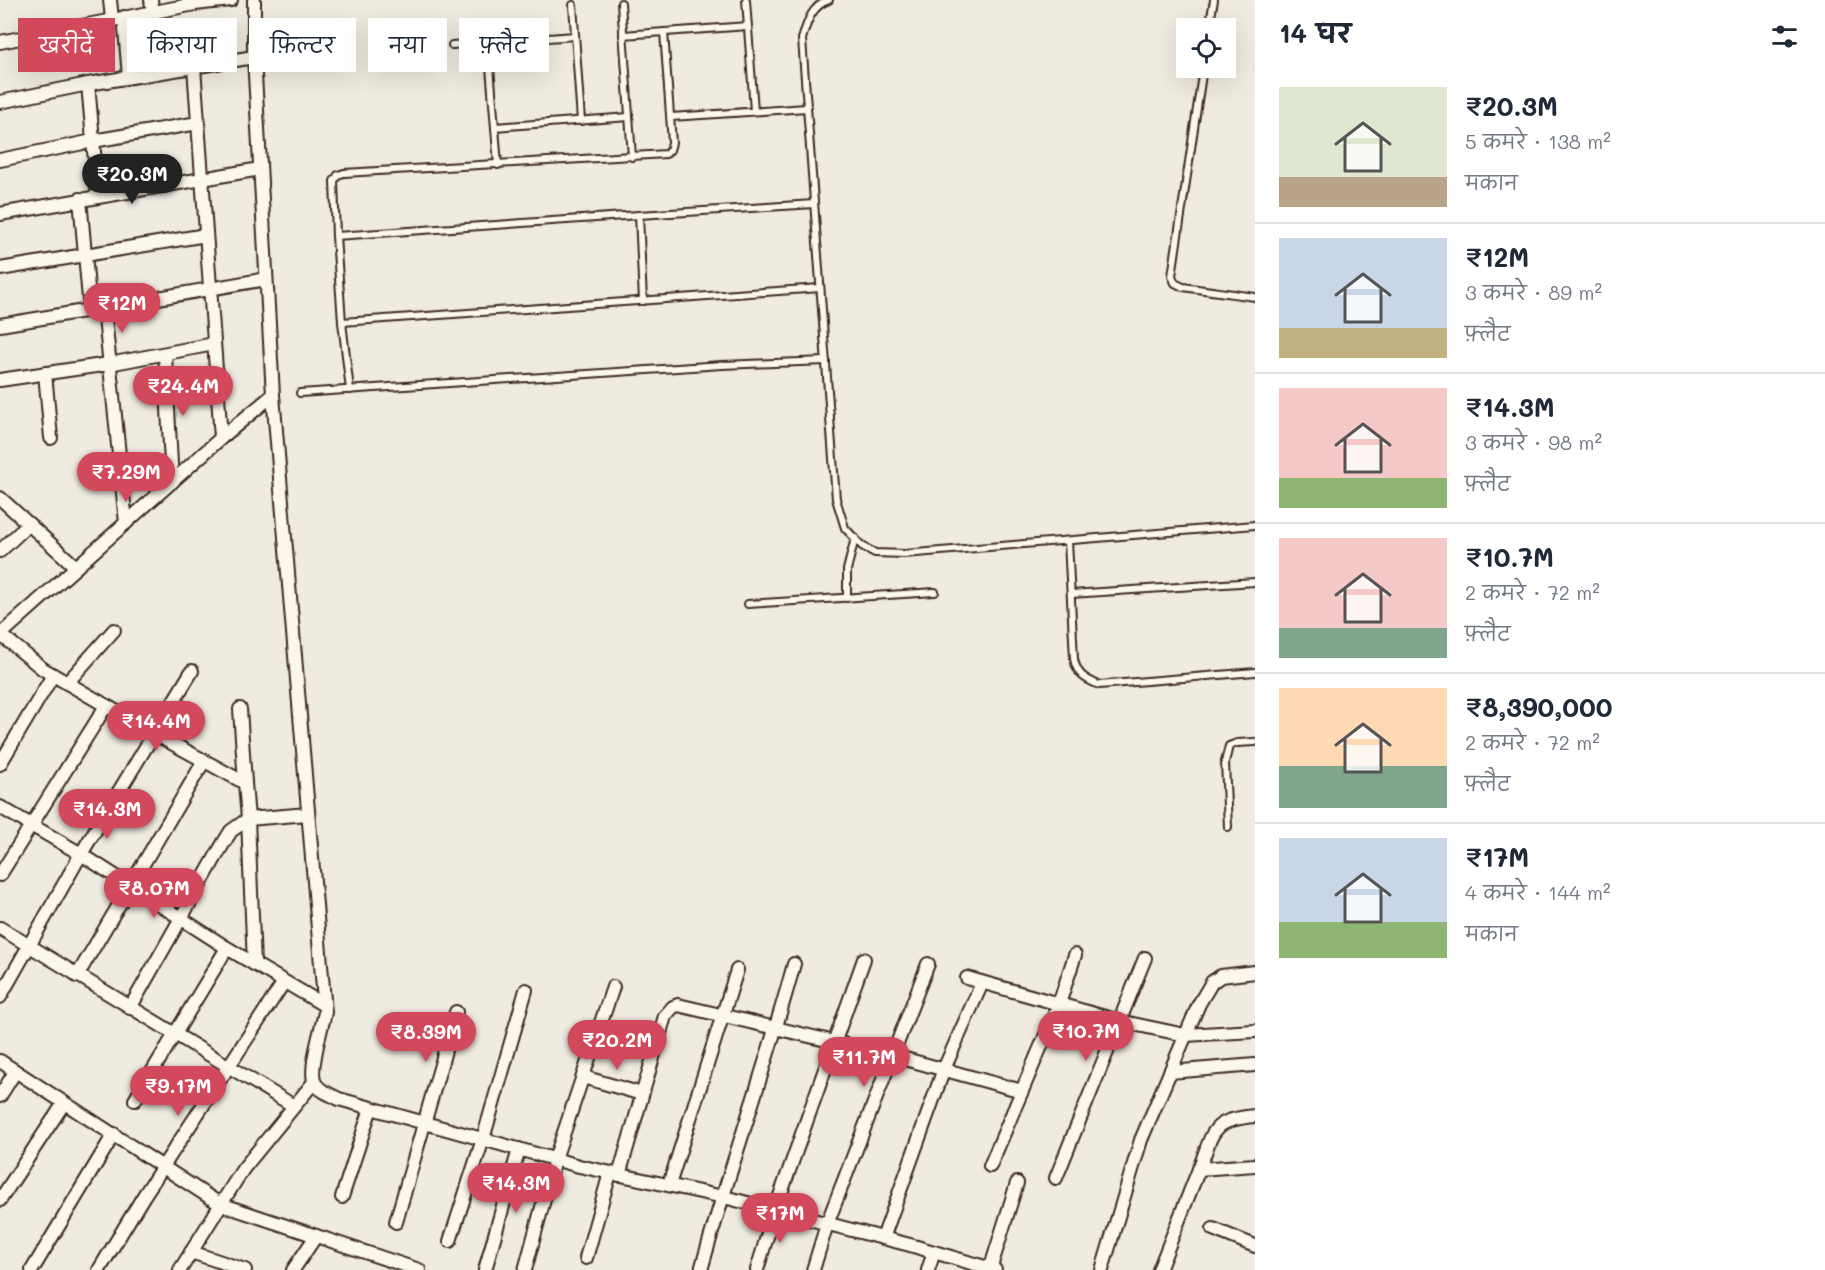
<!DOCTYPE html>
<html lang="hi">
<head>
<meta charset="utf-8">
<style>
	:root { --surface:#fff; --page:#f2f2f3; --text:#1f2937; --muted:#747a83; --line:#e0e1e3; --accent:#d1495b }
	body { margin:0; font-family:Mali,"Playpen Sans Deva",sans-serif; background:var(--page); color:var(--text); height:100vh; display:flex; flex-direction:column; font-size:22px; white-space:nowrap }
	* { box-sizing:border-box; margin:0 }
	p { font-size:20px; color:var(--muted) }
	.icon { flex:none; width:33px; height:33px; fill:none; stroke:currentColor; stroke-width:2; stroke-linecap:round; stroke-linejoin:round }
	.map { position:relative; flex:1; overflow:hidden }
	.details { display:flex; flex-direction:column; background:var(--surface); width:570px }
	.details>* { flex:none }
	.top-card { position:absolute; left:18px; top:18px; width:570px; height:54px; display:flex; gap:12px }
	.controls { position:absolute; left:1176px; top:18px; display:grid; gap:12px }
	.controls a { display:grid; place-items:center; width:60px; height:60px; border-radius:0px; background:var(--surface); box-shadow:0 6px 24px #0002; font-size:30px }
	.price { position:absolute; translate:-50% -51px; padding:0 14px; border-radius:21px; background:var(--accent); color:#fff; font-size:20px; line-height:39px; filter:drop-shadow(0 2px 3px #0008) }
	.price::after { content:''; position:absolute; left:50%; top:36px; width:18px; height:14px; margin-left:-9px; background:inherit; clip-path:polygon(0 0,100% 0,50% 100%) }
	.price.active { background:#222; color:#fff }
	ul { padding:0; list-style:none }
	li { display:flex; align-items:center; gap:18px; height:150px; padding:0 24px }
	li+li { border-top:2px solid var(--line) }
	li span { display:grid; place-items:center; flex:none; width:168px; height:120px; border-radius:0px; color:#555 }
	li>.icon { margin-inline-start:auto }
	span .icon { width:72px; height:72px; fill:#fffc; stroke-width:1 }
	li b { font-size:26px }
	h2 { display:flex; justify-content:space-between; align-items:center; height:72px; padding:0 24px; font-size:26px }
	.pill { padding:0 21px; border-radius:0px; background:var(--surface); box-shadow:0 6px 24px #0002; font-size:21px; line-height:54px }
	.pill.active { background:var(--accent); color:#fff }
	main { display:flex; flex:1; min-height:0 }
	.map>svg:first-child { display:block }
</style>
</head>
<body>
<main>
<div class="map">
<svg width="1255" height="1270" viewBox="0 0 1255 1270">
	<rect width="100%" height="100%" fill="#f0ebe0"/>
	<filter id="ink" filterUnits="userSpaceOnUse"><feTurbulence type="fractalNoise" baseFrequency=".0167" numOctaves="2"/><feDisplacementMap in="SourceGraphic" scale="12" xChannelSelector="R" yChannelSelector="G"/><feConvolveMatrix kernelMatrix="1 2 1 2 8 2 1 2 1" color-interpolation-filters="sRGB"/></filter>
	<g filter="url(#ink)">
		<g fill="none" stroke-linecap="round" stroke-linejoin="round">
			<g stroke="#3b2a1e" stroke-width="10">
				<g id="service">
					<polyline points="746,0 754,111"/>
					<path d="M829,0c-18,6 -22,23 -27,39l34,460 9,29 17,18 13,7 29,1 351,-29"/>
					<polyline points="621,3 632,157"/>
					<polyline points="573,5 581,121"/>
					<polyline points="1209,28 1214,0"/>
					<polyline points="623,35 748,26"/>
					<polyline points="488,42 498,165"/>
					<polyline points="452,45 575,36"/>
					<polyline points="1203,68 1172,276 1175,283 1183,287 1255,297"/>
					<polyline points="671,117 807,108"/>
					<polyline points="495,127 629,117"/>
					<polyline points="814,204 639,215 336,236 342,322 820,288"/>
					<polyline points="639,215 643,301"/>
					<polyline points="336,236 334,181 338,175 344,173 666,154 670,150 672,143 664,32"/>
					<polyline points="342,322 350,390"/>
					<polyline points="300,393 722,365 826,361"/>
					<path d="M1068,541l6,118c3,16 11,20 25,26l156,-13"/>
					<polyline points="1071,594 1255,582"/>
					<polyline points="847,598 847,570 855,538"/>
					<polyline points="748,604 935,592"/>
					<polyline points="1228,827 1225,762 1229,746 1237,743 1255,742"/>
				</g>
			</g>
			<g stroke="#3b2a1e" stroke-width="16">
				<g id="minor">
					<polyline points="110,0 112,19"/>
					<polyline points="151,0 153,12"/>
					<path d="M254,0v57l19,338 52,617c-3,16 -17,58 -10,71 4,8 17,12 24,16l240,67 149,32 182,47 85,25"/>
					<polyline points="124,17 129,77"/>
					<polyline points="0,42 195,4 231,0"/>
					<polyline points="194,67 221,438"/>
					<polyline points="88,84 98,196"/>
					<polyline points="0,102 88,84 254,57"/>
					<polyline points="0,160 93,141 198,123"/>
					<polyline points="80,199 90,310 266,279"/>
					<polyline points="0,214 260,169"/>
					<polyline points="0,269 206,235"/>
					<polyline points="104,308 126,523"/>
					<polyline points="0,325 90,310"/>
					<polyline points="165,354 172,482"/>
					<polyline points="45,373 51,438"/>
					<polyline points="0,380 109,364 214,344"/>
					<polyline points="0,498 76,567"/>
					<polyline points="0,551 29,524"/>
					<polyline points="0,634 43,669 155,734 245,783 248,819 308,814"/>
					<polyline points="0,635 221,438 273,395"/>
					<polyline points="67,683 114,630"/>
					<polyline points="240,709 245,783"/>
					<polyline points="0,764 53,675"/>
					<polyline points="0,807 81,854 227,948 324,1005"/>
					<polyline points="0,875 106,706"/>
					<polyline points="0,928 294,1106"/>
					<polyline points="77,976 204,761"/>
					<polyline points="967,978 1119,1021 1185,1035 1255,1031"/>
					<polyline points="0,997 81,854 192,671"/>
					<polyline points="130,1008 223,844 231,831 248,819 254,964"/>
					<polyline points="0,1061 220,1204 419,1270"/>
					<polyline points="1170,1072 1255,1065"/>
					<polyline points="583,1077 642,1094"/>
					<polyline points="0,1096 15,1072"/>
					<polyline points="135,1100 227,948"/>
					<polyline points="990,1166 1059,1004 1075,955"/>
					<path d="M1199,1169c15,-38 11,-49 56,-53"/>
					<polyline points="619,1175 665,1016 673,1007 678,1005 898,1057 1022,1091"/>
					<polyline points="1056,1178 1145,958"/>
					<polyline points="669,1185 737,970"/>
					<polyline points="342,1197 371,1108"/>
					<polyline points="0,1200 64,1103"/>
					<polyline points="396,1222 456,1012"/>
					<polyline points="1213,1229 1255,1246"/>
					<polyline points="883,1238 944,1069 982,983"/>
					<polyline points="450,1241 483,1139 526,990"/>
					<polyline points="191,1252 245,1270"/>
					<polyline points="586,1258 610,1173"/>
					<polyline points="32,1270 114,1134"/>
					<polyline points="99,1270 143,1197 284,982"/>
					<polyline points="180,1270 243,1169 314,1082"/>
					<polyline points="293,1270 316,1236"/>
					<polyline points="485,1270 519,1149"/>
					<polyline points="525,1270 555,1159 613,987"/>
					<path d="M701,1270c29,-103 65,-203 93,-306"/>
					<polyline points="757,1270 775,1210 864,959"/>
					<polyline points="813,1270 827,1224 928,964"/>
					<polyline points="928,1270 934,1252"/>
					<polyline points="990,1270 1017,1183"/>
					<polyline points="1102,1270 1141,1140 1199,1004 1212,982 1221,976 1255,972"/>
					<polyline points="1159,1270 1199,1169 1255,1165"/>
				</g>
			</g>
			<use href="#service" stroke="#fbf7ec" stroke-width="6"/>
			<use href="#minor" stroke="#fbf7ec" stroke-width="12"/>
		</g>
	</g>
</svg>
<div class="controls">
<a><svg class="icon" aria-label="locate" viewBox="0 0 24 24"><circle cx="12" cy="12" r="6"/><path d="M12 2v4M12 18v4M2 12h4M18 12h4"/></svg></a>
</div>
<b class="price active" style="left:132px;top:205px">₹20.3M</b>
<b class="price" style="left:122px;top:334px">₹12M</b>
<b class="price" style="left:183px;top:417px">₹24.4M</b>
<b class="price" style="left:126px;top:503px">₹7.29M</b>
<b class="price" style="left:156px;top:752px">₹14.4M</b>
<b class="price" style="left:107px;top:840px">₹14.3M</b>
<b class="price" style="left:154px;top:919px">₹8.07M</b>
<b class="price" style="left:1086px;top:1062px">₹10.7M</b>
<b class="price" style="left:426px;top:1063px">₹8.39M</b>
<b class="price" style="left:617px;top:1071px">₹20.2M</b>
<b class="price" style="left:864px;top:1088px">₹11.7M</b>
<b class="price" style="left:178px;top:1117px">₹9.17M</b>
<b class="price" style="left:516px;top:1214px">₹14.3M</b>
<b class="price" style="left:780px;top:1244px">₹17M</b>
<div class="top-card">
<a class="pill active">खरीदें</a>
<a class="pill">किराया</a>
<a class="pill">फ़िल्टर</a>
<a class="pill">नया</a>
<a class="pill">फ़्लैट</a>
</div>
</div>
<section class="details">
<h2>14 घर<svg class="icon" aria-label="filters" viewBox="0 0 24 24"><path d="M4 7h16M4 17h16"/><circle cx="9" cy="7" r="2"/><circle cx="15" cy="17" r="2"/></svg></h2>
<ul>
<li><span style="background:linear-gradient(#dfe7d0 75%,#b9a48a 0)"><svg class="icon" aria-label="home" viewBox="0 0 24 24"><path d="M3 11l9-7 9 7M6 9v11h12V9"/></svg></span><div><b>₹20.3M</b><p>5 कमरे · 138 m²</p><p>मकान</p></div></li>
<li><span style="background:linear-gradient(#c9d6e8 75%,#c2b280 0)"><svg class="icon" aria-label="home" viewBox="0 0 24 24"><path d="M3 11l9-7 9 7M6 9v11h12V9"/></svg></span><div><b>₹12M</b><p>3 कमरे · 89 m²</p><p>फ़्लैट</p></div></li>
<li><span style="background:linear-gradient(#f6c9c9 75%,#8fb573 0)"><svg class="icon" aria-label="home" viewBox="0 0 24 24"><path d="M3 11l9-7 9 7M6 9v11h12V9"/></svg></span><div><b>₹14.3M</b><p>3 कमरे · 98 m²</p><p>फ़्लैट</p></div></li>
<li><span style="background:linear-gradient(#f6c9c9 75%,#7fa58c 0)"><svg class="icon" aria-label="home" viewBox="0 0 24 24"><path d="M3 11l9-7 9 7M6 9v11h12V9"/></svg></span><div><b>₹10.7M</b><p>2 कमरे · 72 m²</p><p>फ़्लैट</p></div></li>
<li><span style="background:linear-gradient(#ffd9b3 65%,#7fa58c 0)"><svg class="icon" aria-label="home" viewBox="0 0 24 24"><path d="M3 11l9-7 9 7M6 9v11h12V9"/></svg></span><div><b>₹8,390,000</b><p>2 कमरे · 72 m²</p><p>फ़्लैट</p></div></li>
<li><span style="background:linear-gradient(#c9d6e8 70%,#8fb573 0)"><svg class="icon" aria-label="home" viewBox="0 0 24 24"><path d="M3 11l9-7 9 7M6 9v11h12V9"/></svg></span><div><b>₹17M</b><p>4 कमरे · 144 m²</p><p>मकान</p></div></li>
</ul>
</section>
</main>
</body>
</html>
